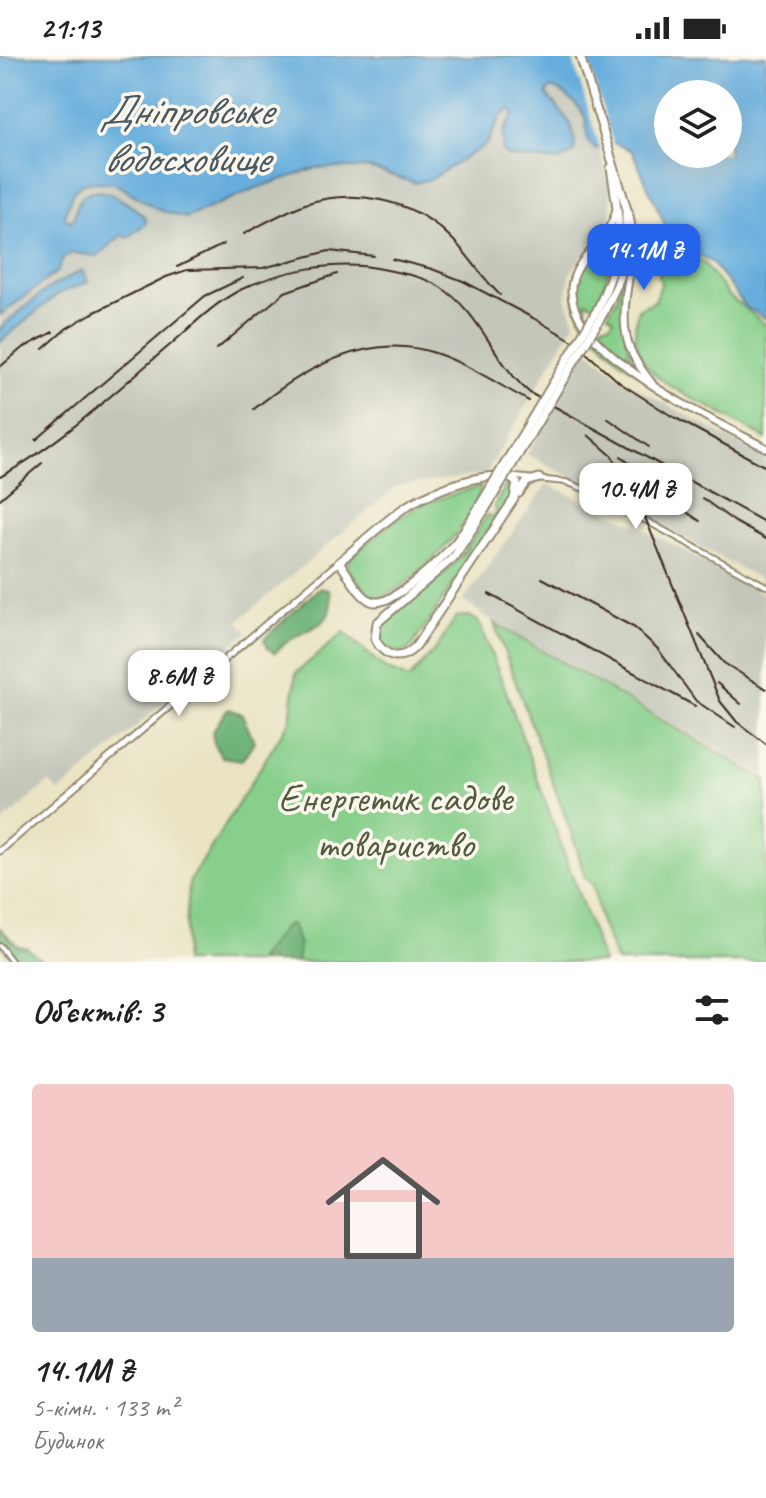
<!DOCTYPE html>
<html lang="uk">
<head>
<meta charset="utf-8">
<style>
	:root { --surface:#fff; --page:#f2f2f2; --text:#222; --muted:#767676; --accent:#2563eb }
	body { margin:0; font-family:Caveat,sans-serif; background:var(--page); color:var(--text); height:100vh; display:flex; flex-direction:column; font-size:30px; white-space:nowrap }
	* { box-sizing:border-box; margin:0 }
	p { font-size:26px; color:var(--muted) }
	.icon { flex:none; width:44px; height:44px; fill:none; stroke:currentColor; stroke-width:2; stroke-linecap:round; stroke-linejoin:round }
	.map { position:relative; height:906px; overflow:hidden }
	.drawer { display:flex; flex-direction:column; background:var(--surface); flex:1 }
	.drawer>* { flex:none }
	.fabs { position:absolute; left:654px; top:24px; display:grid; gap:16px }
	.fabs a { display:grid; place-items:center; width:88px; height:88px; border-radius:50%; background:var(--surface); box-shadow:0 8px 32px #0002; font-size:40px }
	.price { position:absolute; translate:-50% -68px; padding:0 18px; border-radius:16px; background:#fff; color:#222; font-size:26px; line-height:52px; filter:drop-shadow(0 2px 4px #0008) }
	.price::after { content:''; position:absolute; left:50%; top:48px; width:24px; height:18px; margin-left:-12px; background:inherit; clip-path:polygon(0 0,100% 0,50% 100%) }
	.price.active { background:var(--accent); color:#fff }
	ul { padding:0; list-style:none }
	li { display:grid; align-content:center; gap:16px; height:424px; padding:0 32px }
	li span { display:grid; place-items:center; height:248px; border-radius:8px; color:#555 }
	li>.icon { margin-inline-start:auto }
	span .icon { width:144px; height:144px; fill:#fffc; stroke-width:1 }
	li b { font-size:34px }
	h2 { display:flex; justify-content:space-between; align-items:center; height:96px; padding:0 32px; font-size:34px }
	.status { display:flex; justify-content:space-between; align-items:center; height:56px; padding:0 40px; background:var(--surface); direction:ltr }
	.status svg { height:22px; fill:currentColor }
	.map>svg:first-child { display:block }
</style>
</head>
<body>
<div class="status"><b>21:13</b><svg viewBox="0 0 49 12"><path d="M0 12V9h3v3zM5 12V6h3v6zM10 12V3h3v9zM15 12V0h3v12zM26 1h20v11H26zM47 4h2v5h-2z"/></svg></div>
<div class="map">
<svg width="766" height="906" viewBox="0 0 766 906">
	<rect width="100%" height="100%" fill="#fbf7ec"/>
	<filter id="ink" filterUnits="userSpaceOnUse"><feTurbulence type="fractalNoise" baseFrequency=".0125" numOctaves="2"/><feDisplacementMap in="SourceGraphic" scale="16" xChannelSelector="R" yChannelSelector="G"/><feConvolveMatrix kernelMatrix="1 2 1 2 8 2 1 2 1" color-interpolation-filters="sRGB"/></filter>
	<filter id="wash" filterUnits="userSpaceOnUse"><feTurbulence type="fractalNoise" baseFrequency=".006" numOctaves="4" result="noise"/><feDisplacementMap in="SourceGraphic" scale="32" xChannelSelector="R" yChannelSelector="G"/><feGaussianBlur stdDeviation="1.8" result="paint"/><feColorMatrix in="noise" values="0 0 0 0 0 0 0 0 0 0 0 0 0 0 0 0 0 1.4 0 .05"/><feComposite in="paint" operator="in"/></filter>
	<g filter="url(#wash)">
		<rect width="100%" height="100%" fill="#eae4c4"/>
		<g fill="#c3c6b9">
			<polygon points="551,32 562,36 580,52 587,65 594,91 599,92 610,132 611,158 603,174 570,217 566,242 575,266 486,418 397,430 238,565 247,576 59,736 49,726 0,768 0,259 58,215 63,202 72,197 97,200 123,178 127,181 141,157 128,150 70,165 63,160 73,136 81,128 89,126 114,127 159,154 186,162 256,132 317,112 368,112 415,127 433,122 477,94 492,80 500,61 510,53 514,58 502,84 501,92 509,101 560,105 565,101 561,52 546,38"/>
			<polygon points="587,293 626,326 766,403 766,526 527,398"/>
			<polygon points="547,428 632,467 766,539 766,721 498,568 463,545"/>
		</g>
		<g fill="#87cf8b" stroke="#617c54" stroke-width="2">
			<path d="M615,170c1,28 -8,54 -20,80l-9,-5v10l3,3 -5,8c-26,-37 9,-67 31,-96z"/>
			<path d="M674,185l30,22 24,32 38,30v114c-18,-10 -36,-21 -55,-31 -43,-22 -88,-40 -73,-99l17,-8 6,-17 -5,-25 7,-17z"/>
			<path d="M630,190c-5,45 -17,92 14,130l-22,-14 -26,-26 8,-12h6l4,-5 -6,-5 10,-18z"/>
			<path d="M509,424l5,6 -1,8 -103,155c-16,6 -20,3 -32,-9v-11c16,-22 44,-36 64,-53 19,-17 32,-39 45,-61l7,2 2,-7 -2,-4z"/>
			<path d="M481,430c-2,8 -4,17 -8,24 -13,25 -72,88 -100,88l-25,-29 1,-10 41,-35 30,-19z"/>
			<polygon points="468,560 478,565 507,638 603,906 184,906 189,827 290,664 296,617 344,576 384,612 409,623 439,589 456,561"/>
			<polygon points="494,567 766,724 766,906 617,906 600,864 593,829 585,822 576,790"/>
		</g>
		<g fill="#6db277" stroke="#546e4a" stroke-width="2">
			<path d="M319,532l10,2c11,44 -31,34 -54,63l-7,-5 -4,-9z"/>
			<path d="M229,653l13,5 12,28 -12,18 -20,-3 -7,-10 -3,-15c6,-7 9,-17 17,-23z"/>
			<polygon points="289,868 293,870 299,890 297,906 272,906 268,901 257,906 285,870"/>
			<polygon points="0,872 18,890 27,892 44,906 14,906 0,887"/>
		</g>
		<g fill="#66addd" stroke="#506c7e" stroke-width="2" fill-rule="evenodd">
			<path d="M0,0h766v263l-20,-12 -34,-44 -42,-27 -38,-85 -18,-8c-5,2 -14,7 -19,5 -12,-6 -6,-21 -10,-30 -5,-13 -21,-26 -34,-30l-5,6c16,19 33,31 28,58l-14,9 -51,-4 -7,-5 2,-21 10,-17 -4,-5 -10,8 -13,27 -54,34 -18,5 -47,-15h-51l-61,20 -70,30 -27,-8 -45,-27 -25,-1 -8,2 -8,8 -9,24 6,5 4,-2c1,-6 3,-14 6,-19 14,-24 53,6 66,18v5l-19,15 -4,-4 -26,22 -25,-3 -9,5 -5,13 -58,44zM668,38h60v60h-60z"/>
			<polygon points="82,214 88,226 58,238 0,286 0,272 47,233"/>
		</g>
		<polygon fill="#eae4c4" points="572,0 587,0 614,91 601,96"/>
	</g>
	<g filter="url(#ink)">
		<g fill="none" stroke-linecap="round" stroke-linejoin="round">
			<g stroke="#928771" stroke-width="8">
				<g id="minor">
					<polyline points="506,420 566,426 597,438 766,530"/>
					<polyline points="0,890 12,906"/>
				</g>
			</g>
			<g stroke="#928771" stroke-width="9">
				<polyline id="tertiary" points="0,795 339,506"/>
			</g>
			<g stroke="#928771" stroke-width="10">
				<g id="secondary">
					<path d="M628,154c13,45 -9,84 -2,124 3,19 14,34 26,49"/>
					<path d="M616,155c-7,29 -39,45 -44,73 -11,67 145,138 194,164"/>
				</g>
			</g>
			<g stroke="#928771" stroke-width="11">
				<g id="primary">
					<polyline points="580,0 626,150 626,190 623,209 617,229 603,258"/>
					<path d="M597,254c28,-60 24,-79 14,-142"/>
					<polyline points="519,437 527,426 539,422"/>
					<path d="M480,449c-7,12 -15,25 -24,37 -12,14 -66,68 -85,59 -13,-6 -23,-28 -32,-39 22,-18 44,-40 68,-56 20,-13 90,-43 110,-23l-3,16 -98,147c-15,16 -31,12 -41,-7l2,-16 77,-66 32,-49"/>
				</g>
			</g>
			<use href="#minor" stroke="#fff" stroke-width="4"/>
			<use href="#tertiary" stroke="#fff" stroke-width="5"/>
			<use href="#secondary" stroke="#fff" stroke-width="6"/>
			<use href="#primary" stroke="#fff" stroke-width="7"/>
			<g stroke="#3b2a1e" stroke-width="2">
				<path d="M244,178c20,-11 40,-22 61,-30 48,-16 106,-5 143,31 20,18 33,42 52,60"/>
				<polyline points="392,203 432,213 463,225 533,262 573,285 620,327 670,359 766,411"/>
				<polyline points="177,211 224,188"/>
				<polyline points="43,293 67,272 91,258 166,221 187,214 263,212 329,195 374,200"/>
				<polyline points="217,293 285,236 337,218"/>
				<polyline points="0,311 21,293 53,276"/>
				<path d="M254,353c50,-41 115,-78 181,-56 33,11 64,32 94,48"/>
				<polyline points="607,362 649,391"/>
				<polyline points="588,379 611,399 633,432 720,645 737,666 766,688"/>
				<polyline points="36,384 205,240 243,222"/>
				<polyline points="621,400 667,443 700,465"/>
				<path d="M0,421c58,-32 113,-83 163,-126 25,-21 48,-46 77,-61 40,-20 98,-30 142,-21 19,4 41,7 58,18 41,25 54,76 90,106l236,130"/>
				<polyline points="702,442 735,466 766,483"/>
				<polyline points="0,443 42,407"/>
				<polyline points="542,522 635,572 658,593 696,645 735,671"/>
				<polyline points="489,538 695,650"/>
				<polyline points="699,579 724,607 766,633"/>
				<polyline points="717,627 741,648"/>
			</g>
			<g stroke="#928771" stroke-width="11" stroke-linecap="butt">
				<g id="primary-bridge">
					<polyline points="480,449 597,254"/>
					<polyline points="486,452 603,258"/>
				</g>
			</g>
			<use href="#primary-bridge" stroke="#fff" stroke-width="7"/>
		</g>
	</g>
	<g text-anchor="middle" stroke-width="7" stroke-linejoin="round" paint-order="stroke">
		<g font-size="40" fill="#525c3f" stroke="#fbf7ec">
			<text x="395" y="755">Енергетик садове<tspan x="395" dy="46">товариство</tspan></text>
		</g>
		<g font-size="42" font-style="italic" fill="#4a5861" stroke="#fbf7ec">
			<text x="186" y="68">Дніпровське<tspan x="186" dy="48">водосховище</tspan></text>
		</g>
	</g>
</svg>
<div class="fabs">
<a><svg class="icon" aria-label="layers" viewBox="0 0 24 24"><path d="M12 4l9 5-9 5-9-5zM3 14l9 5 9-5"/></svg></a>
</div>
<b class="price active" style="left:644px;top:236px">14.1M ₴</b>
<b class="price" style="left:636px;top:475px">10.4M ₴</b>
<b class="price" style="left:179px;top:662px">8.6M ₴</b>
</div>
<section class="drawer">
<h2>Об’єктів: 3<svg class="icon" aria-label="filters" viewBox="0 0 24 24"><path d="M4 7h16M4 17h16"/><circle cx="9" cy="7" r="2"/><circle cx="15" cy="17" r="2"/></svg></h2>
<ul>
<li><span style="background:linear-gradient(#f6c9c9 70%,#9aa5b1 0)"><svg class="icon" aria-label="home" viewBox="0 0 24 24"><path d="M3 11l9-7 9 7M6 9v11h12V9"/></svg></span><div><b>14.1M ₴</b><p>5-кімн. · 133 m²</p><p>Будинок</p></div></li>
</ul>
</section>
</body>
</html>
